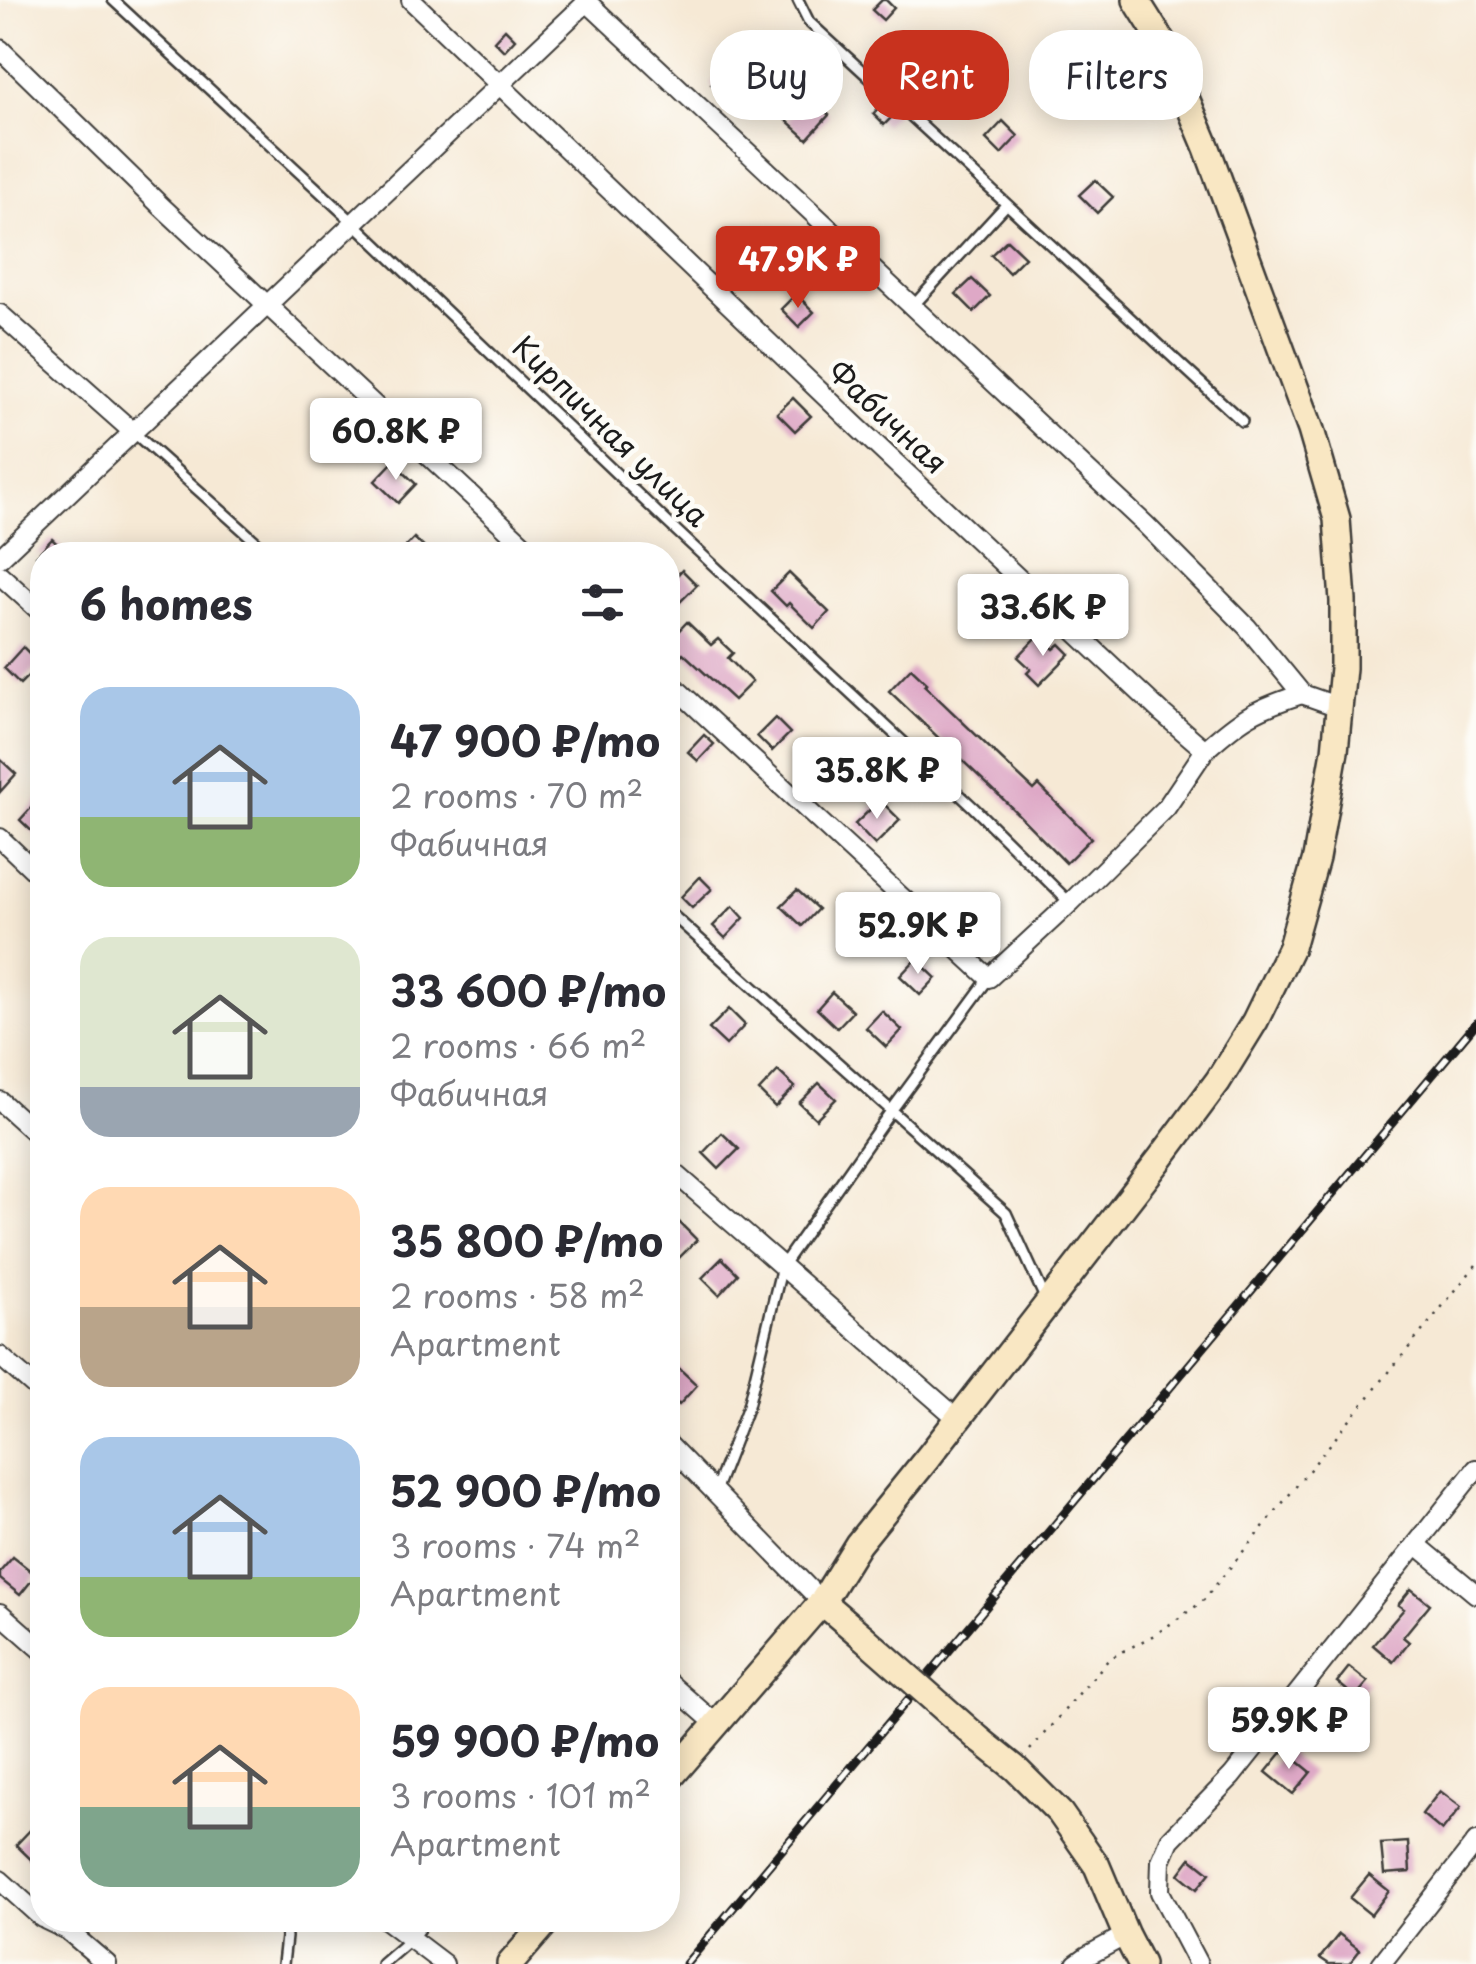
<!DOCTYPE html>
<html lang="en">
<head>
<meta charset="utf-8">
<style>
	:root { --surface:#fff; --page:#f7f7f7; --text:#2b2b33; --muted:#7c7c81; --accent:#c8321e }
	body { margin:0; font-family:"Playpen Sans",sans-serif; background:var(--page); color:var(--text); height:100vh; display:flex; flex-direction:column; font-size:38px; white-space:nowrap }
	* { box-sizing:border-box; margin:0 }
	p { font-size:32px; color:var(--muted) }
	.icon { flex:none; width:55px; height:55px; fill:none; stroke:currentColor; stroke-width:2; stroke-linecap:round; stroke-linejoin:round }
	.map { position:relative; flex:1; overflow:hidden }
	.sheet { position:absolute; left:30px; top:542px; width:650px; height:1390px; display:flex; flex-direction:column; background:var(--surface); border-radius:40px; box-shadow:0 5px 25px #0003 }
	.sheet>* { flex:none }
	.guide { position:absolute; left:710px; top:30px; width:615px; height:90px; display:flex; gap:20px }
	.price { position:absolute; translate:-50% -85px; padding:0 22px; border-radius:10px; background:#fff; color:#222; font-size:32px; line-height:65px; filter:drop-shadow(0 2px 5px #0008) }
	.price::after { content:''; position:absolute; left:50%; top:60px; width:30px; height:22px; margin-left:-15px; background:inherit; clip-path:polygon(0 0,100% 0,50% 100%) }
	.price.active { background:var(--accent); color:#fff }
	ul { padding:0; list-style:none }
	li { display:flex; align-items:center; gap:30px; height:250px; padding:0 50px }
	li span { display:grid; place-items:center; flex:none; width:280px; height:200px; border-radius:30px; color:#555 }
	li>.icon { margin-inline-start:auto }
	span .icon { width:120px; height:120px; fill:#fffc; stroke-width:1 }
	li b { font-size:42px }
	h2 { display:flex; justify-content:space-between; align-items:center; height:120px; padding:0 50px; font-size:42px }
	.tag { padding:0 35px; border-radius:40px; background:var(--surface); box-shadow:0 5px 25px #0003; font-size:35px; line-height:90px }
	.tag.active { background:var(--accent); color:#fff }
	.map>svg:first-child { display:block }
</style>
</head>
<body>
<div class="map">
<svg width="1476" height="1964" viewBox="0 0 1476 1964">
	<rect width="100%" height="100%" fill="#fdfcf7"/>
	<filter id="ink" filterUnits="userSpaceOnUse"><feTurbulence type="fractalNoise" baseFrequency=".01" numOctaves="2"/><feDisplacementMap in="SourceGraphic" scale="20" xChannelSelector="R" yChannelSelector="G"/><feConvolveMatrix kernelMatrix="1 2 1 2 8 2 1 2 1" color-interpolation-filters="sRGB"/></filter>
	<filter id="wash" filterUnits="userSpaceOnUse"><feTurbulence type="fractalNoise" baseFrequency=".0048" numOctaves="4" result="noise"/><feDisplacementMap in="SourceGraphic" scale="40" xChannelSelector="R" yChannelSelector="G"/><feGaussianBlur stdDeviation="2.25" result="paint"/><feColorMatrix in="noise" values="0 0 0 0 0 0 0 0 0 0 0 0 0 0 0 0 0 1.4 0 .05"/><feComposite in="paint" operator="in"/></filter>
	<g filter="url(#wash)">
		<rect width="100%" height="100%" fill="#f6e9d5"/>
		<g id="blocks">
			<g fill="#dea8c6">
				<polygon points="882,0 886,0 894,8 883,20 872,10"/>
				<polygon points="505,29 515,39 504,51 494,41"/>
				<polygon points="730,63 748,80 729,100 711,84"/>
				<polygon points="809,96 829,115 807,139 786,120"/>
				<polygon points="884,102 896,113 884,125 873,114"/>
				<polygon points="1003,121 1018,136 1001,154 986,139"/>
				<polygon points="1095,180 1113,197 1097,213 1079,195"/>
				<polygon points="1007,240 1025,257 1009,273 991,255"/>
				<polygon points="972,279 990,296 974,312 956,294"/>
				<polygon points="796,294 814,312 799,327 781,309"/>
				<polygon points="793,398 811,416 795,431 777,413"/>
				<polygon points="393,462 416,484 398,503 375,481"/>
				<polygon points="414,538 432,555 398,555"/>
				<polygon points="52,539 69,555 37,555"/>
				<polygon points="682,570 697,585 679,603 668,592 668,585"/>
				<polygon points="789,573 829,612 814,628 789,603 786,606 771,591"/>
				<polygon points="687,622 711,645 718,639 733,653 728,658 752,682 734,700 683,653 679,657 668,646 668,642"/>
				<polygon points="1039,635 1054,649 1060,644 1070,654 1039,685 1027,673 1031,669 1018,657"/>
				<polygon points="23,647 40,664 20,684 4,668"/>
				<polygon points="911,668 927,683 924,685 996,754 1034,790 1039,785 1091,838 1066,863 1002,798 889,691"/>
				<polygon points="775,718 790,733 772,751 757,736"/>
				<polygon points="704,735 714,744 698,761 688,752"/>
				<polygon points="0,759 16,774 0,792"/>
				<polygon points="42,796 42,841 20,820"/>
				<polygon points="880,800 900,820 875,845 855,824"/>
				<polygon points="700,877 712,889 692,908 681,897"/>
				<polygon points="797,890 818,909 802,926 781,906"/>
				<polygon points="733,906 744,918 725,938 713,926"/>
				<polygon points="916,959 936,978 920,995 900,976"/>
				<polygon points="832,992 853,1011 837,1028 817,1009"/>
				<polygon points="729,1009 745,1025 726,1045 709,1029"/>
				<polygon points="882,1011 902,1030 886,1047 866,1028"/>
				<polygon points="778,1071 795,1087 775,1107 759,1091"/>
				<polygon points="819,1083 836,1099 816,1119 799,1103"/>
				<polygon points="722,1133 739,1149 719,1169 703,1153"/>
				<polygon points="668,1211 697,1240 677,1260 668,1250"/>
				<polygon points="722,1258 738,1274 719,1295 702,1278"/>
				<polygon points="668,1358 697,1385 679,1405 668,1394"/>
				<polygon points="13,1557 36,1575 20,1595 0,1579 0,1572"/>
				<polygon points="1411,1589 1430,1604 1403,1637 1409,1642 1393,1662 1373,1645 1404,1609 1398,1605"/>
				<polygon points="1349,1667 1368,1682 1355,1697 1337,1682"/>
				<polygon points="1284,1750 1311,1772 1293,1794 1266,1772"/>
				<polygon points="1440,1791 1461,1807 1442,1831 1422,1814"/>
				<polygon points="34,1826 42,1835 42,1870 16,1845"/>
				<polygon points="1408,1842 1410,1872 1384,1874 1381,1844"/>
				<polygon points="1191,1858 1210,1873 1197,1889 1179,1874"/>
				<polygon points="1369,1875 1389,1891 1371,1915 1350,1898"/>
				<polygon points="1339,1934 1360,1950 1349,1964 1329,1964 1320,1958"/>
			</g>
		</g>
	</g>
	<g filter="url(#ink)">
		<use href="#blocks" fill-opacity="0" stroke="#3d3b38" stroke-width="2.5"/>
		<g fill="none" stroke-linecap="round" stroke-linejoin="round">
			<g stroke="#3d3b38" stroke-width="14">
				<g id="lane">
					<polyline points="113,0 353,222 666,521 973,807 1070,903"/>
					<polyline points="798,0 809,22 1242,421"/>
					<polyline points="913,306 1006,205"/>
					<polyline points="132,431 271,555"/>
					<polyline points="668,911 1006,1213 1045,1298"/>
					<polyline points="715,1491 748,1406 782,1266 891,1111 989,978"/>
					<polyline points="69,1930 115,1920"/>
					<polyline points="283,1964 286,1937 284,1920"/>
					<polyline points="382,1964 411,1939 426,1920"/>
				</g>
			</g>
			<g stroke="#3d3b38" stroke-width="22">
				<g id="street">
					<path d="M411,0l443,424 308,289 43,37c37,-33 50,-41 97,-56"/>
					<polyline points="585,0 1146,525 1247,627 1302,694 1339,707"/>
					<polyline points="0,49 161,206 535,555"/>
					<polyline points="0,314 132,431"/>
					<polyline points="0,558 587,2"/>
					<polyline points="0,575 42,613"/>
					<polyline points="668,681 989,978 1070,903 1166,808 1205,750"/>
					<polyline points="0,838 42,878"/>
					<polyline points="0,1101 42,1139"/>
					<polyline points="668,1167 958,1419"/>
					<polyline points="0,1356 42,1393"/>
					<polyline points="668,1444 822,1602"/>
					<polyline points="1417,1545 1476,1594"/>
					<polyline points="0,1613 42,1650"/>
					<polyline points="668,1682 716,1724"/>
					<polyline points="0,1880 42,1918"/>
					<polyline points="46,1920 67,1930 107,1964"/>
					<polyline points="386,1920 444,1964"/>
					<polyline points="1076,1964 1087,1956 1126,1935"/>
					<polyline points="1198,1964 1160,1892 1161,1861 1170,1840 1232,1776 1476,1469"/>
					<polyline points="1381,1964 1476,1842"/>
				</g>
			</g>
			<g stroke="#3d3b38" stroke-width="30">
				<g id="secondary">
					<polyline points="863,1637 822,1602 858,1544 930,1455 1160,1159 1218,1081 1255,1021 1291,947 1316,858 1335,751 1343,668 1343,601 1337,519 1311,430 1207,148 1163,43 1136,0"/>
					<polyline points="980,1740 1015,1768 1060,1813 1097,1866 1126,1935 1141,1964"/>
					<polyline points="668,1780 822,1602"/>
					<polyline points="510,1964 548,1920"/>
				</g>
			</g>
			<polyline stroke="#3d3b38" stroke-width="2.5" stroke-dasharray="2.5 8" stroke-linecap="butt" points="1030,1750 1109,1659 1156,1634 1202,1602 1476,1265"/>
			<use href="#lane" stroke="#fff" stroke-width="9"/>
			<use href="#street" stroke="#fff" stroke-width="18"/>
			<use href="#secondary" stroke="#f9e7c3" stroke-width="25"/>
			<g stroke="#1c1c1c" stroke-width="9">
				<polyline id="rail" points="686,1964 1476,1023"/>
			</g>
			<use href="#rail" stroke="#fdfcf7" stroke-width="5" stroke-dasharray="15" stroke-linecap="butt"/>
			<g stroke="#3d3b38" stroke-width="30" stroke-linecap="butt">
				<polyline id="secondary-bridge" points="863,1637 980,1740"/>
			</g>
			<use href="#secondary-bridge" stroke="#f9e7c3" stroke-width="25"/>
		</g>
	</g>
	<g text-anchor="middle" stroke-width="9" stroke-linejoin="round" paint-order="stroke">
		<g font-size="30" fill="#1c1c1c" stroke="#fdfcf7">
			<text transform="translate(887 418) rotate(43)" y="10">Фабичная</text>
			<text transform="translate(610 432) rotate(44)" y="10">Кирпичная улица</text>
		</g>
	</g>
</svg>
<b class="price active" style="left:798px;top:311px">47.9K ₽</b>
<b class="price" style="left:396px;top:483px">60.8K ₽</b>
<b class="price" style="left:1043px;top:659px">33.6K ₽</b>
<b class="price" style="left:877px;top:822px">35.8K ₽</b>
<b class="price" style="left:918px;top:977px">52.9K ₽</b>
<b class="price" style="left:1289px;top:1772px">59.9K ₽</b>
<div class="guide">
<a class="tag">Buy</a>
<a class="tag active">Rent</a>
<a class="tag">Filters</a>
</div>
<section class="sheet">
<h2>6 homes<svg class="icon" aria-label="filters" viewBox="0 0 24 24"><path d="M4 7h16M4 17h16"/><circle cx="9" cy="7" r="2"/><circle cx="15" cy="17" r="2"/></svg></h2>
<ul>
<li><span style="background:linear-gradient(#a9c7e8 65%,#8fb573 0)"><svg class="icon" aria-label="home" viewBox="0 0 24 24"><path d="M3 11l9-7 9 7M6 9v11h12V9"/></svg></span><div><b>47 900 ₽/mo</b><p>2 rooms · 70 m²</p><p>Фабичная</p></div></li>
<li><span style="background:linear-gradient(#dfe7d0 75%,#9aa5b1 0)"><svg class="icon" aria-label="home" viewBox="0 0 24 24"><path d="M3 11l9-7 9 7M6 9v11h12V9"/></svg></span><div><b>33 600 ₽/mo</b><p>2 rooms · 66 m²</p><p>Фабичная</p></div></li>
<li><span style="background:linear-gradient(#ffd9b3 60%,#b9a48a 0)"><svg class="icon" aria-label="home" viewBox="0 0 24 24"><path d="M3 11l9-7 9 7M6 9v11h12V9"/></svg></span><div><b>35 800 ₽/mo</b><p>2 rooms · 58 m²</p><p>Apartment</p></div></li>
<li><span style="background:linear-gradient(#a9c7e8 70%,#8fb573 0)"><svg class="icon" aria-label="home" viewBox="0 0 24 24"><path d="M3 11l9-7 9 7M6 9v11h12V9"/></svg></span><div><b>52 900 ₽/mo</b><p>3 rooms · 74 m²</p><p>Apartment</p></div></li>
<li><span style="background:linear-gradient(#ffd9b3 60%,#7fa58c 0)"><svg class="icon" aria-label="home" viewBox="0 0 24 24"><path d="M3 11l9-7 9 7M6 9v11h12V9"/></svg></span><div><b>59 900 ₽/mo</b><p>3 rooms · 101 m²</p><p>Apartment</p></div></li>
</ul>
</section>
</div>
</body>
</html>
